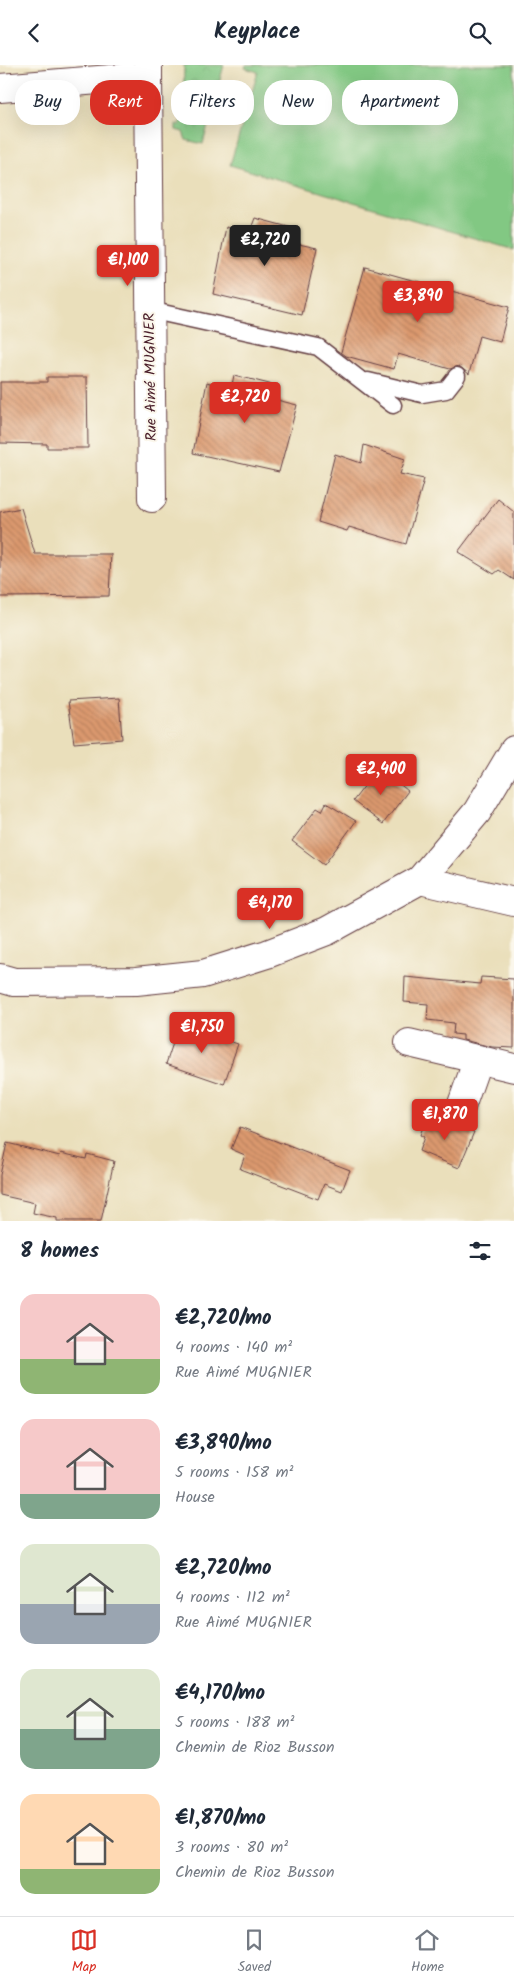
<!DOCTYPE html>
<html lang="en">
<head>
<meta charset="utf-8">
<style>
	:root { --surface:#fff; --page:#f6f6f7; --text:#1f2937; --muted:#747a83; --line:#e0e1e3; --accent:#d93025 }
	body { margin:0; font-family:Kalam,sans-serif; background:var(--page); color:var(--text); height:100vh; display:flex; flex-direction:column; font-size:19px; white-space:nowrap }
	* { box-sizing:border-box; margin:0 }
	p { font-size:16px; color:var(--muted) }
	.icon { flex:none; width:28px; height:28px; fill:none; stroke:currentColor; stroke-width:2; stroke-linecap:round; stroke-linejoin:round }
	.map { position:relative; height:1156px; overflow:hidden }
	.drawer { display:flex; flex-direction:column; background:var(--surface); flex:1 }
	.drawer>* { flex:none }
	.hud { position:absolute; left:15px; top:15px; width:485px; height:45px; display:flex; gap:10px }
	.price { position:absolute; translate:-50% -42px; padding:0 11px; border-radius:5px; background:var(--accent); color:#fff; font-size:16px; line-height:32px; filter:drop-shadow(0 1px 2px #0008) }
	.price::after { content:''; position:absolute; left:50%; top:30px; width:15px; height:11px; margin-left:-8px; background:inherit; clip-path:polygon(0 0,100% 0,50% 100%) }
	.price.on { background:#222; color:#fff }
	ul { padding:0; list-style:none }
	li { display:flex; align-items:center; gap:15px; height:125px; padding:0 20px }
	li span { display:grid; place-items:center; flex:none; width:140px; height:100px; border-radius:15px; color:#555 }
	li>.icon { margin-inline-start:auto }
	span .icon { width:60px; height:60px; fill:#fffc; stroke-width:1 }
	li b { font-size:21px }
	h2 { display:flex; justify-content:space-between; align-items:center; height:60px; padding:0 20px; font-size:21px }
	.chip { padding:0 18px; border-radius:20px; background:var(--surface); box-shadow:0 5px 20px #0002; font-size:18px; line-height:45px }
	.chip.on { background:var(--accent); color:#fff }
	header { display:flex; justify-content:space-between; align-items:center; height:65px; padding:0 20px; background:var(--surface); font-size:22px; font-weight:800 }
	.dock { display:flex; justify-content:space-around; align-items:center; height:70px; border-top:1px solid var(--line); background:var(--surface); font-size:14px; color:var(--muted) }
	.dock a { display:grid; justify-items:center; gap:2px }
	.dock .on { color:var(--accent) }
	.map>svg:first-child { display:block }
</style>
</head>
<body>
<header><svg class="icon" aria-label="back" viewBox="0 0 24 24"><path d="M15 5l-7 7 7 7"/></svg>Keyplace<svg class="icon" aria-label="search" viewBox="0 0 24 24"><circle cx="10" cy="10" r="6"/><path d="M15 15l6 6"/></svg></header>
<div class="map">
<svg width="514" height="1156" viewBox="0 0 514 1156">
	<defs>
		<pattern id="park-crowns" width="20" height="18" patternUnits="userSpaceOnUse" patternTransform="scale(1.25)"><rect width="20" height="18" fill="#82c883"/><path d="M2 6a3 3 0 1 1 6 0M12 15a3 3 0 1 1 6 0" fill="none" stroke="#72ab71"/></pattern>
		<pattern id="building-back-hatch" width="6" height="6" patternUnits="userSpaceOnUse" patternTransform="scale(1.25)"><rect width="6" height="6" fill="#db996e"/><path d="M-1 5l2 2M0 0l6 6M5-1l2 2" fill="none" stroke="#b47c5b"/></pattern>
	</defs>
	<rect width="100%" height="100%" fill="#fbf7ec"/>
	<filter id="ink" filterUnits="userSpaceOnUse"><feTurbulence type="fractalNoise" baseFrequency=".02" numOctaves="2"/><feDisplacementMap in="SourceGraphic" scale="10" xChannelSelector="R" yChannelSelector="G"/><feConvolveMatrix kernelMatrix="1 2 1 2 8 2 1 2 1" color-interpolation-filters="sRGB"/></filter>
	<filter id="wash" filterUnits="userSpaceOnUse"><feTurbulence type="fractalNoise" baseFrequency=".0096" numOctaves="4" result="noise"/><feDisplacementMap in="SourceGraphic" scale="20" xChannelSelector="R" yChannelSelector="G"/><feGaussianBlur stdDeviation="1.12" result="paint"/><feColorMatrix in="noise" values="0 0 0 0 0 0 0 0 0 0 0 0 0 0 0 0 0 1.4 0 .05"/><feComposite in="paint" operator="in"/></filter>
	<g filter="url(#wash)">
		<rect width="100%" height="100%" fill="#eadfbb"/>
		<polygon fill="url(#park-crowns)" stroke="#667457" points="184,0 224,0 203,79 186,75 183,67 176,65 176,60 180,60 183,49"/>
		<polygon fill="#82c883" stroke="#667457" points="246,0 514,0 514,185 230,100 258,7 245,3"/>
		<g id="blocks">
			<g fill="url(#building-back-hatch)">
				<polygon points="255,153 296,164 294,178 317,183 302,250 213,229 226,162 249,169"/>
				<polygon points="365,202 509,242 500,277 479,271 469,309 459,301 450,304 398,289 394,304 346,291 341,287"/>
				<polygon points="234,310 277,321 273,334 297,340 279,407 193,388 207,317 231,325"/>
				<polygon points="47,312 87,312 88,383 47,383 47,379 0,378 0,317 47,317"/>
				<polygon points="364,380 405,394 400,409 424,414 406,479 349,462 347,466 318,457 335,389 361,398"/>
				<polygon points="498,434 514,447 514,515 499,505 494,509 458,487"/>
				<polygon points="21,443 35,489 111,489 109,531 0,532 0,447"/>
				<polygon points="119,633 122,674 74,678 68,636"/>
				<polygon points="379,702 408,726 383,759 353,736"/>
				<polygon points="326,738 356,756 324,800 292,776 317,743 322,746"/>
				<polygon points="405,912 480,919 481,912 514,914 514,983 492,982 463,975 463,970 453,969 454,958 427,955 428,939 404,937"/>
				<polygon points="179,960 238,979 224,1019 166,999"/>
				<polygon points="428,1049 474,1067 459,1103 419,1086 424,1072 420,1070"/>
				<polygon points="240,1062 350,1105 342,1126 324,1119 318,1134 240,1104 245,1090 231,1084"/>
				<polygon points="7,1078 60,1091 61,1088 86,1094 87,1089 114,1096 101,1156 57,1156 57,1153 33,1148 35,1138 0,1130 0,1110"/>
			</g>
		</g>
	</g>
	<g filter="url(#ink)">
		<use href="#blocks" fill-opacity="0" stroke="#623c41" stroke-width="1"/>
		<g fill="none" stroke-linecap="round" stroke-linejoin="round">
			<g stroke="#623c41" stroke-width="19">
				<g id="lane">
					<polyline points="149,245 318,282 393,340"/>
					<polyline points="368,316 422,329 446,325 457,311"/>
				</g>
			</g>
			<g stroke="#623c41" stroke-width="30">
				<g id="street">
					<polyline points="148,11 152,433"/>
					<polyline points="0,23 148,11 148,0"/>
					<polyline points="420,815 477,747 514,685"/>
					<polyline points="0,913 14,917 136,916 203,909 267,889 327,866 420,815 514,837"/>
					<polyline points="409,978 514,1003"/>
					<polyline points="461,1042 478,994"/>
				</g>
			</g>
			<use href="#lane" stroke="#fff" stroke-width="16"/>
			<use href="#street" stroke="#fff" stroke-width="28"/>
		</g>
	</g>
	<g text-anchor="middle" stroke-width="4" stroke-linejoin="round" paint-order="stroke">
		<g font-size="15" fill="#4a1f2b" stroke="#fbf7ec">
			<text transform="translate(150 312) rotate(-91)" y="5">Rue Aimé MUGNIER</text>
		</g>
	</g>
</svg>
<b class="price on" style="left:265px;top:202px">€2,720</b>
<b class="price" style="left:128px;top:222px">€1,100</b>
<b class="price" style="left:418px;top:258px">€3,890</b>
<b class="price" style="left:245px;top:359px">€2,720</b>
<b class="price" style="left:381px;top:731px">€2,400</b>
<b class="price" style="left:270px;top:865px">€4,170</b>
<b class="price" style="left:202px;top:989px">€1,750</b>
<b class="price" style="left:445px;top:1076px">€1,870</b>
<div class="hud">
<a class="chip">Buy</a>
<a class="chip on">Rent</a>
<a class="chip">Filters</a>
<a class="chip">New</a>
<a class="chip">Apartment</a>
</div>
</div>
<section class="drawer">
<h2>8 homes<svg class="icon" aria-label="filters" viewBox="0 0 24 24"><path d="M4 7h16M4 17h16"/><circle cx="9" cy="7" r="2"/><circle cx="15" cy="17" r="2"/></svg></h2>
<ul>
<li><span style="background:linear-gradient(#f6c9c9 65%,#8fb573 0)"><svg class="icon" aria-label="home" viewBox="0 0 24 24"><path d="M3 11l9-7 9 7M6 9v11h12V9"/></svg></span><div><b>€2,720/mo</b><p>4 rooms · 140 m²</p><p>Rue Aimé MUGNIER</p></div></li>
<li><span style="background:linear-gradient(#f6c9c9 75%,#7fa58c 0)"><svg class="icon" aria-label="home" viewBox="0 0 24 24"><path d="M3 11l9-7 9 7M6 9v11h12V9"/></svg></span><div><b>€3,890/mo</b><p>5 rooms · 158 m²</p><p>House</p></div></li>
<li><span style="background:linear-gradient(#dfe7d0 60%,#9aa5b1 0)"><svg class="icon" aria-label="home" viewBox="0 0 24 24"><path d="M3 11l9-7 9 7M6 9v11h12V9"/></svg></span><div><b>€2,720/mo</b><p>4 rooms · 112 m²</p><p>Rue Aimé MUGNIER</p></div></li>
<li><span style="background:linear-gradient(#dfe7d0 60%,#7fa58c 0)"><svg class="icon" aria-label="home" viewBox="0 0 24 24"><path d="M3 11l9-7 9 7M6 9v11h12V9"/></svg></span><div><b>€4,170/mo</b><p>5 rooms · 188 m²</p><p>Chemin de Rioz Busson</p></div></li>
<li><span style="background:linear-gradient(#ffd9b3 75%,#8fb573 0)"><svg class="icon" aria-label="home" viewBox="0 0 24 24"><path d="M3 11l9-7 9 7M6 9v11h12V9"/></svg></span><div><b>€1,870/mo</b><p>3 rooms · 80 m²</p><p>Chemin de Rioz Busson</p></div></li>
</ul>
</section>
<nav class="dock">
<a class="on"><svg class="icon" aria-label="map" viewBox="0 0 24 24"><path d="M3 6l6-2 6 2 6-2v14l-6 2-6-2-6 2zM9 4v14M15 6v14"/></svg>Map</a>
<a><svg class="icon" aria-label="saved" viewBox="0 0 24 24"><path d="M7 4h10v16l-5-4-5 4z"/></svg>Saved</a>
<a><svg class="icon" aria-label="home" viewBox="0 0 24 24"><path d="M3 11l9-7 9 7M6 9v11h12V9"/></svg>Home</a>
</nav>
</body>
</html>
